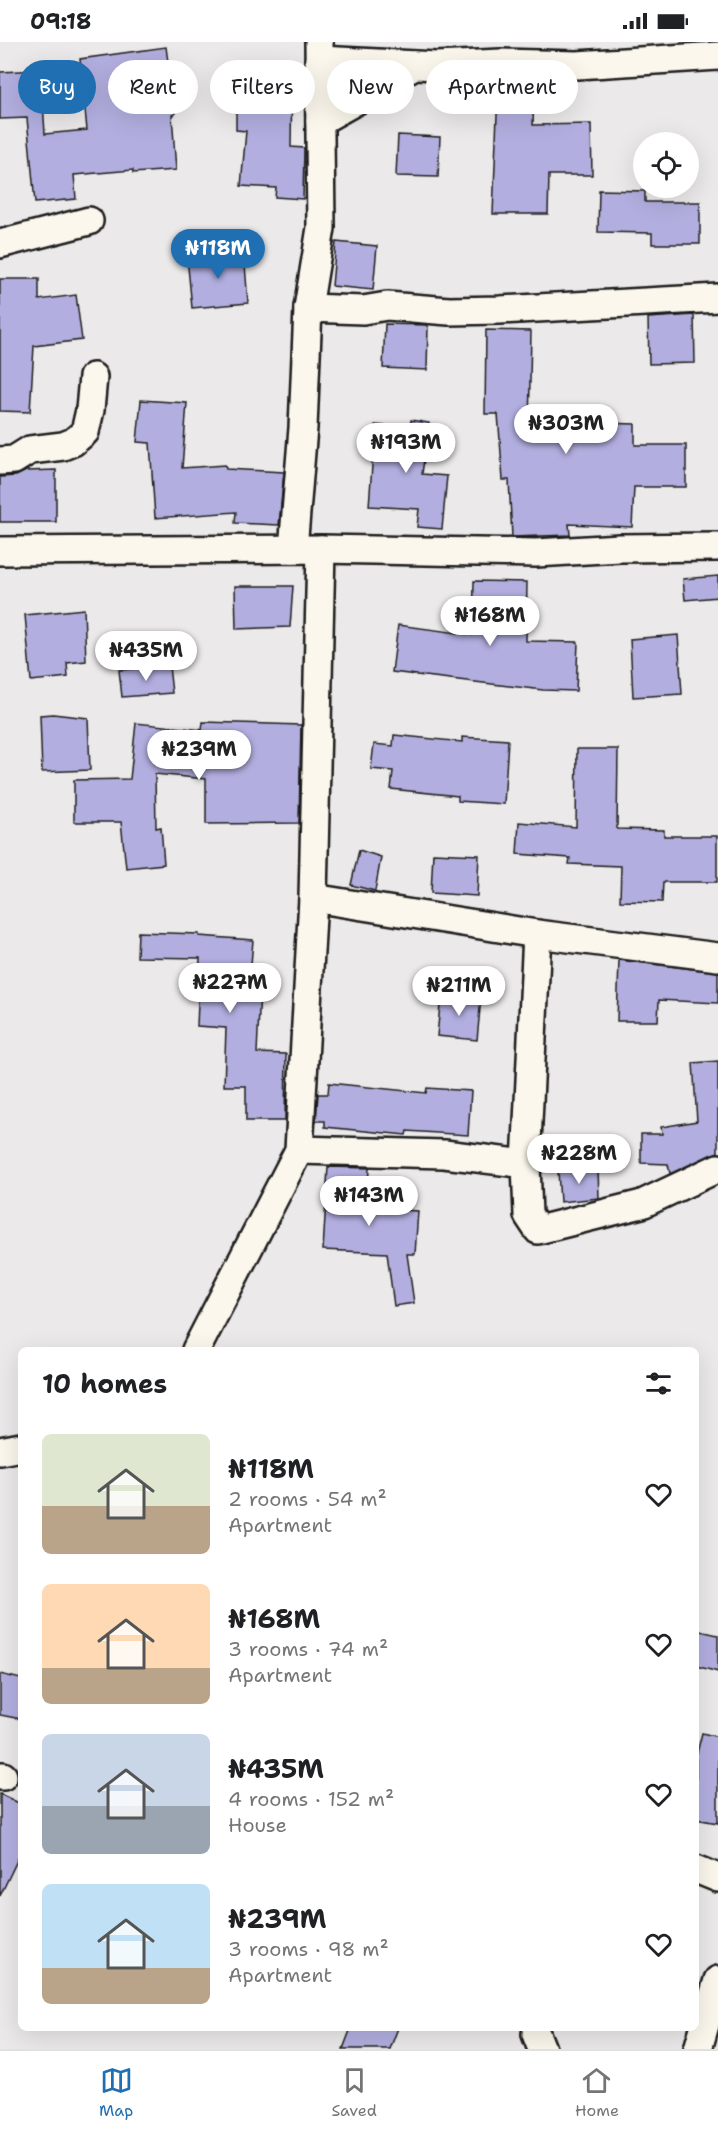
<!DOCTYPE html>
<html lang="en">
<head>
<meta charset="utf-8">
<style>
	:root { --surface:#fff; --page:#f2f2f2; --text:#202124; --muted:#757577; --line:#e0e0e0; --accent:#1f6fb2 }
	body { margin:0; font-family:"Shantell Sans",sans-serif; background:var(--page); color:var(--text); height:100vh; display:flex; flex-direction:column; font-size:22px; white-space:nowrap }
	* { box-sizing:border-box; margin:0 }
	p { font-size:20px; color:var(--muted) }
	.icon { flex:none; width:33px; height:33px; fill:none; stroke:currentColor; stroke-width:2; stroke-linecap:round; stroke-linejoin:round }
	.map { position:relative; flex:1; overflow:hidden }
	.drawer { position:absolute; left:18px; top:1305px; width:681px; height:684px; display:flex; flex-direction:column; background:var(--surface); border-radius:9px; box-shadow:0 6px 24px #0002 }
	.drawer>* { flex:none }
	.top-card { position:absolute; left:18px; top:18px; width:682px; height:54px; display:flex; gap:12px }
	.tools { position:absolute; left:633px; top:90px; display:grid; gap:12px }
	.tools a { display:grid; place-items:center; width:66px; height:66px; border-radius:50%; background:var(--surface); box-shadow:0 6px 24px #0002; font-size:30px }
	.price { position:absolute; translate:-50% -51px; padding:0 14px; border-radius:21px; background:#fff; color:#222; font-size:20px; line-height:39px; filter:drop-shadow(0 2px 3px #0008) }
	.price::after { content:''; position:absolute; left:50%; top:36px; width:18px; height:14px; margin-left:-9px; background:inherit; clip-path:polygon(0 0,100% 0,50% 100%) }
	.price.current { background:var(--accent); color:#fff }
	ul { padding:0; list-style:none }
	li { display:flex; align-items:center; gap:18px; height:150px; padding:0 24px }
	li span { display:grid; place-items:center; flex:none; width:168px; height:120px; border-radius:9px; color:#555 }
	li>.icon { margin-inline-start:auto }
	span .icon { width:72px; height:72px; fill:#fffc; stroke-width:1 }
	li b { font-size:26px }
	h2 { display:flex; justify-content:space-between; align-items:center; height:72px; padding:0 24px; font-size:26px }
	.pill { padding:0 21px; border-radius:27px; background:var(--surface); box-shadow:0 6px 24px #0002; font-size:21px; line-height:54px }
	.pill.current { background:var(--accent); color:#fff }
	.status { display:flex; justify-content:space-between; align-items:center; height:42px; padding:0 30px; background:var(--surface); direction:ltr }
	.status svg { height:16px; fill:currentColor }
	.dock { display:flex; justify-content:space-around; align-items:center; height:84px; border-top:2px solid var(--line); background:var(--surface); font-size:16px; color:var(--muted) }
	.dock a { display:grid; justify-items:center; gap:3px }
	.dock .current { color:var(--accent) }
	.map>svg:first-child { display:block }
</style>
</head>
<body>
<div class="status"><b>09:18</b><svg viewBox="0 0 49 12"><path d="M0 12V9h3v3zM5 12V6h3v6zM10 12V3h3v9zM15 12V0h3v12zM26 1h20v11H26zM47 4h2v5h-2z"/></svg></div>
<div class="map">
<svg width="718" height="2007" viewBox="0 0 718 2007">
	<rect width="100%" height="100%" fill="#ece9ea"/>
	<filter id="ink" filterUnits="userSpaceOnUse"><feTurbulence type="fractalNoise" baseFrequency=".0167" numOctaves="2"/><feDisplacementMap in="SourceGraphic" scale="12" xChannelSelector="R" yChannelSelector="G"/><feConvolveMatrix kernelMatrix="1 2 1 2 8 2 1 2 1" color-interpolation-filters="sRGB"/></filter>
	<g filter="url(#ink)">
		<g fill="#b2afe0" stroke="#1c1c1c" stroke-width="1.5">
			<polygon points="166,5 175,72 172,73 176,128 133,131 133,128 74,133 76,157 35,161 27,76 0,77 0,30 41,28 45,92 87,88 80,17"/>
			<polygon points="236,33 292,33 291,105 304,106 303,157 275,155 276,146 241,144 246,89 236,88"/>
			<polygon points="498,48 534,49 533,83 591,82 592,133 549,133 548,172 493,172"/>
			<polygon points="398,93 440,95 438,135 396,134"/>
			<polygon points="599,148 645,149 645,160 700,160 700,202 652,202 652,191 598,190"/>
			<polygon points="336,200 377,204 373,248 332,244"/>
			<polygon points="244,210 248,261 192,266 187,215"/>
			<polygon points="0,237 39,237 39,258 76,253 82,298 34,304 30,370 0,369"/>
			<polygon points="694,273 695,321 649,322 648,276"/>
			<polygon points="385,282 428,283 427,328 383,326"/>
			<polygon points="486,288 531,289 529,387 603,381 635,382 635,403 686,403 686,445 634,445 632,485 569,482 570,493 512,495 509,438 503,438 498,372 485,372"/>
			<polygon points="141,358 187,361 182,426 225,423 226,427 284,430 279,483 235,481 236,470 155,476 150,401 137,400"/>
			<polygon points="411,378 429,381 422,432 447,434 442,487 417,485 419,467 369,464 375,383 410,386"/>
			<polygon points="56,428 56,480 0,480 0,435 16,434 26,429"/>
			<polygon points="718,534 718,555 685,558 683,537"/>
			<polygon points="474,539 527,540 526,599 578,600 576,649 543,648 392,630 398,583 473,593"/>
			<polygon points="235,544 293,544 290,585 236,587"/>
			<polygon points="84,567 86,619 67,621 68,635 31,639 25,573"/>
			<polygon points="678,593 682,652 633,655 630,597"/>
			<polygon points="169,624 172,651 122,655 119,628"/>
			<polygon points="53,672 88,676 90,728 42,730 40,673"/>
			<polygon points="203,680 301,683 299,781 206,782 206,737 155,732 156,786 161,785 164,822 126,826 121,780 74,780 74,738 130,737 136,681 202,688"/>
			<polygon points="394,693 462,700 462,695 508,698 504,762 458,759 458,754 391,747 393,729 371,727 374,702 393,704"/>
			<polygon points="577,707 618,707 617,787 664,788 664,794 717,794 717,840 663,840 662,860 620,859 621,824 569,822 570,816 517,812 519,780 576,785"/>
			<polygon points="359,808 381,815 375,849 351,843"/>
			<polygon points="433,811 479,813 477,854 431,851"/>
			<polygon points="138,890 199,892 199,894 253,898 249,947 260,948 257,1011 286,1012 285,1079 246,1079 246,1044 224,1044 226,986 197,984 200,916 137,915"/>
			<polygon points="619,918 718,930 718,961 659,958 658,979 617,979"/>
			<polygon points="441,953 481,956 477,998 437,994"/>
			<polygon points="718,1019 718,1110 670,1132 668,1122 641,1121 641,1092 662,1092 661,1085 697,1079 693,1021"/>
			<polygon points="329,1041 426,1051 427,1046 471,1049 468,1093 407,1089 406,1093 325,1085 325,1079 316,1079 318,1052 328,1052"/>
			<polygon points="328,1125 369,1126 367,1166 418,1169 415,1212 407,1212 414,1261 394,1264 387,1211 323,1208"/>
			<polygon points="598,1127 599,1156 560,1160 558,1129"/>
			<polygon points="696,1588 718,1593 718,1630 696,1624"/>
			<polygon points="0,1632 21,1637 21,1677 0,1673"/>
			<polygon points="702,1691 718,1695 718,1781 696,1777 696,1715"/>
			<polygon points="0,1752 21,1762 21,1810 0,1854"/>
			<polygon points="351,1986 398,1986 390,2007 343,2007"/>
		</g>
		<g fill="none" stroke-linecap="round" stroke-linejoin="round">
			<g stroke="#1c1c1c" stroke-width="32">
				<g id="minor">
					<polyline points="319,18 436,24 501,21 577,23 718,14"/>
					<polyline points="320,79 368,52 414,23"/>
					<polyline points="0,202 89,179"/>
					<polyline points="308,266 363,268 387,264 449,269 500,268 718,256"/>
					<polyline points="0,419 14,418 30,408 63,404 73,400 85,390 90,368 93,335"/>
					<polyline points="293,507 303,386 308,266 321,186 319,0"/>
					<polyline points="0,509 321,507 536,511 620,506 718,505"/>
					<polyline points="313,856 537,892 718,915"/>
					<polyline points="299,1108 444,1112 526,1122 528,1173 538,1188 642,1162 718,1126"/>
					<polyline points="526,1122 537,892"/>
					<polyline points="196,1308 299,1108 313,856 321,507"/>
					<polyline points="0,1409 21,1405"/>
					<polyline points="0,1734 3,1734"/>
					<polyline points="696,1827 718,1836"/>
					<polyline points="536,1992 542,2007"/>
					<polyline points="698,2007 718,1938"/>
				</g>
			</g>
			<use href="#minor" stroke="#fbf7ec" stroke-width="27"/>
		</g>
	</g>
</svg>
<div class="tools">
<a><svg class="icon" aria-label="locate" viewBox="0 0 24 24"><circle cx="12" cy="12" r="6"/><path d="M12 2v4M12 18v4M2 12h4M18 12h4"/></svg></a>
</div>
<b class="price current" style="left:218px;top:238px">₦118M</b>
<b class="price" style="left:566px;top:413px">₦303M</b>
<b class="price" style="left:406px;top:432px">₦193M</b>
<b class="price" style="left:490px;top:605px">₦168M</b>
<b class="price" style="left:146px;top:640px">₦435M</b>
<b class="price" style="left:199px;top:739px">₦239M</b>
<b class="price" style="left:230px;top:972px">₦227M</b>
<b class="price" style="left:459px;top:975px">₦211M</b>
<b class="price" style="left:579px;top:1143px">₦228M</b>
<b class="price" style="left:369px;top:1185px">₦143M</b>
<div class="top-card">
<a class="pill current">Buy</a>
<a class="pill">Rent</a>
<a class="pill">Filters</a>
<a class="pill">New</a>
<a class="pill">Apartment</a>
</div>
<section class="drawer">
<h2>10 homes<svg class="icon" aria-label="filters" viewBox="0 0 24 24"><path d="M4 7h16M4 17h16"/><circle cx="9" cy="7" r="2"/><circle cx="15" cy="17" r="2"/></svg></h2>
<ul>
<li><span style="background:linear-gradient(#dfe7d0 60%,#b9a48a 0)"><svg class="icon" aria-label="home" viewBox="0 0 24 24"><path d="M3 11l9-7 9 7M6 9v11h12V9"/></svg></span><div><b>₦118M</b><p>2 rooms · 54 m²</p><p>Apartment</p></div><svg class="icon" aria-label="heart" viewBox="0 0 24 24"><path d="M12 20l-8-8c-3-5 5-10 8-4 3-6 11-1 8 4z"/></svg></li>
<li><span style="background:linear-gradient(#ffd9b3 70%,#b9a48a 0)"><svg class="icon" aria-label="home" viewBox="0 0 24 24"><path d="M3 11l9-7 9 7M6 9v11h12V9"/></svg></span><div><b>₦168M</b><p>3 rooms · 74 m²</p><p>Apartment</p></div><svg class="icon" aria-label="heart" viewBox="0 0 24 24"><path d="M12 20l-8-8c-3-5 5-10 8-4 3-6 11-1 8 4z"/></svg></li>
<li><span style="background:linear-gradient(#c9d6e8 60%,#9aa5b1 0)"><svg class="icon" aria-label="home" viewBox="0 0 24 24"><path d="M3 11l9-7 9 7M6 9v11h12V9"/></svg></span><div><b>₦435M</b><p>4 rooms · 152 m²</p><p>House</p></div><svg class="icon" aria-label="heart" viewBox="0 0 24 24"><path d="M12 20l-8-8c-3-5 5-10 8-4 3-6 11-1 8 4z"/></svg></li>
<li><span style="background:linear-gradient(#bfe0f5 70%,#b9a48a 0)"><svg class="icon" aria-label="home" viewBox="0 0 24 24"><path d="M3 11l9-7 9 7M6 9v11h12V9"/></svg></span><div><b>₦239M</b><p>3 rooms · 98 m²</p><p>Apartment</p></div><svg class="icon" aria-label="heart" viewBox="0 0 24 24"><path d="M12 20l-8-8c-3-5 5-10 8-4 3-6 11-1 8 4z"/></svg></li>
</ul>
</section>
</div>
<nav class="dock">
<a class="current"><svg class="icon" aria-label="map" viewBox="0 0 24 24"><path d="M3 6l6-2 6 2 6-2v14l-6 2-6-2-6 2zM9 4v14M15 6v14"/></svg>Map</a>
<a><svg class="icon" aria-label="saved" viewBox="0 0 24 24"><path d="M7 4h10v16l-5-4-5 4z"/></svg>Saved</a>
<a><svg class="icon" aria-label="home" viewBox="0 0 24 24"><path d="M3 11l9-7 9 7M6 9v11h12V9"/></svg>Home</a>
</nav>
</body>
</html>
